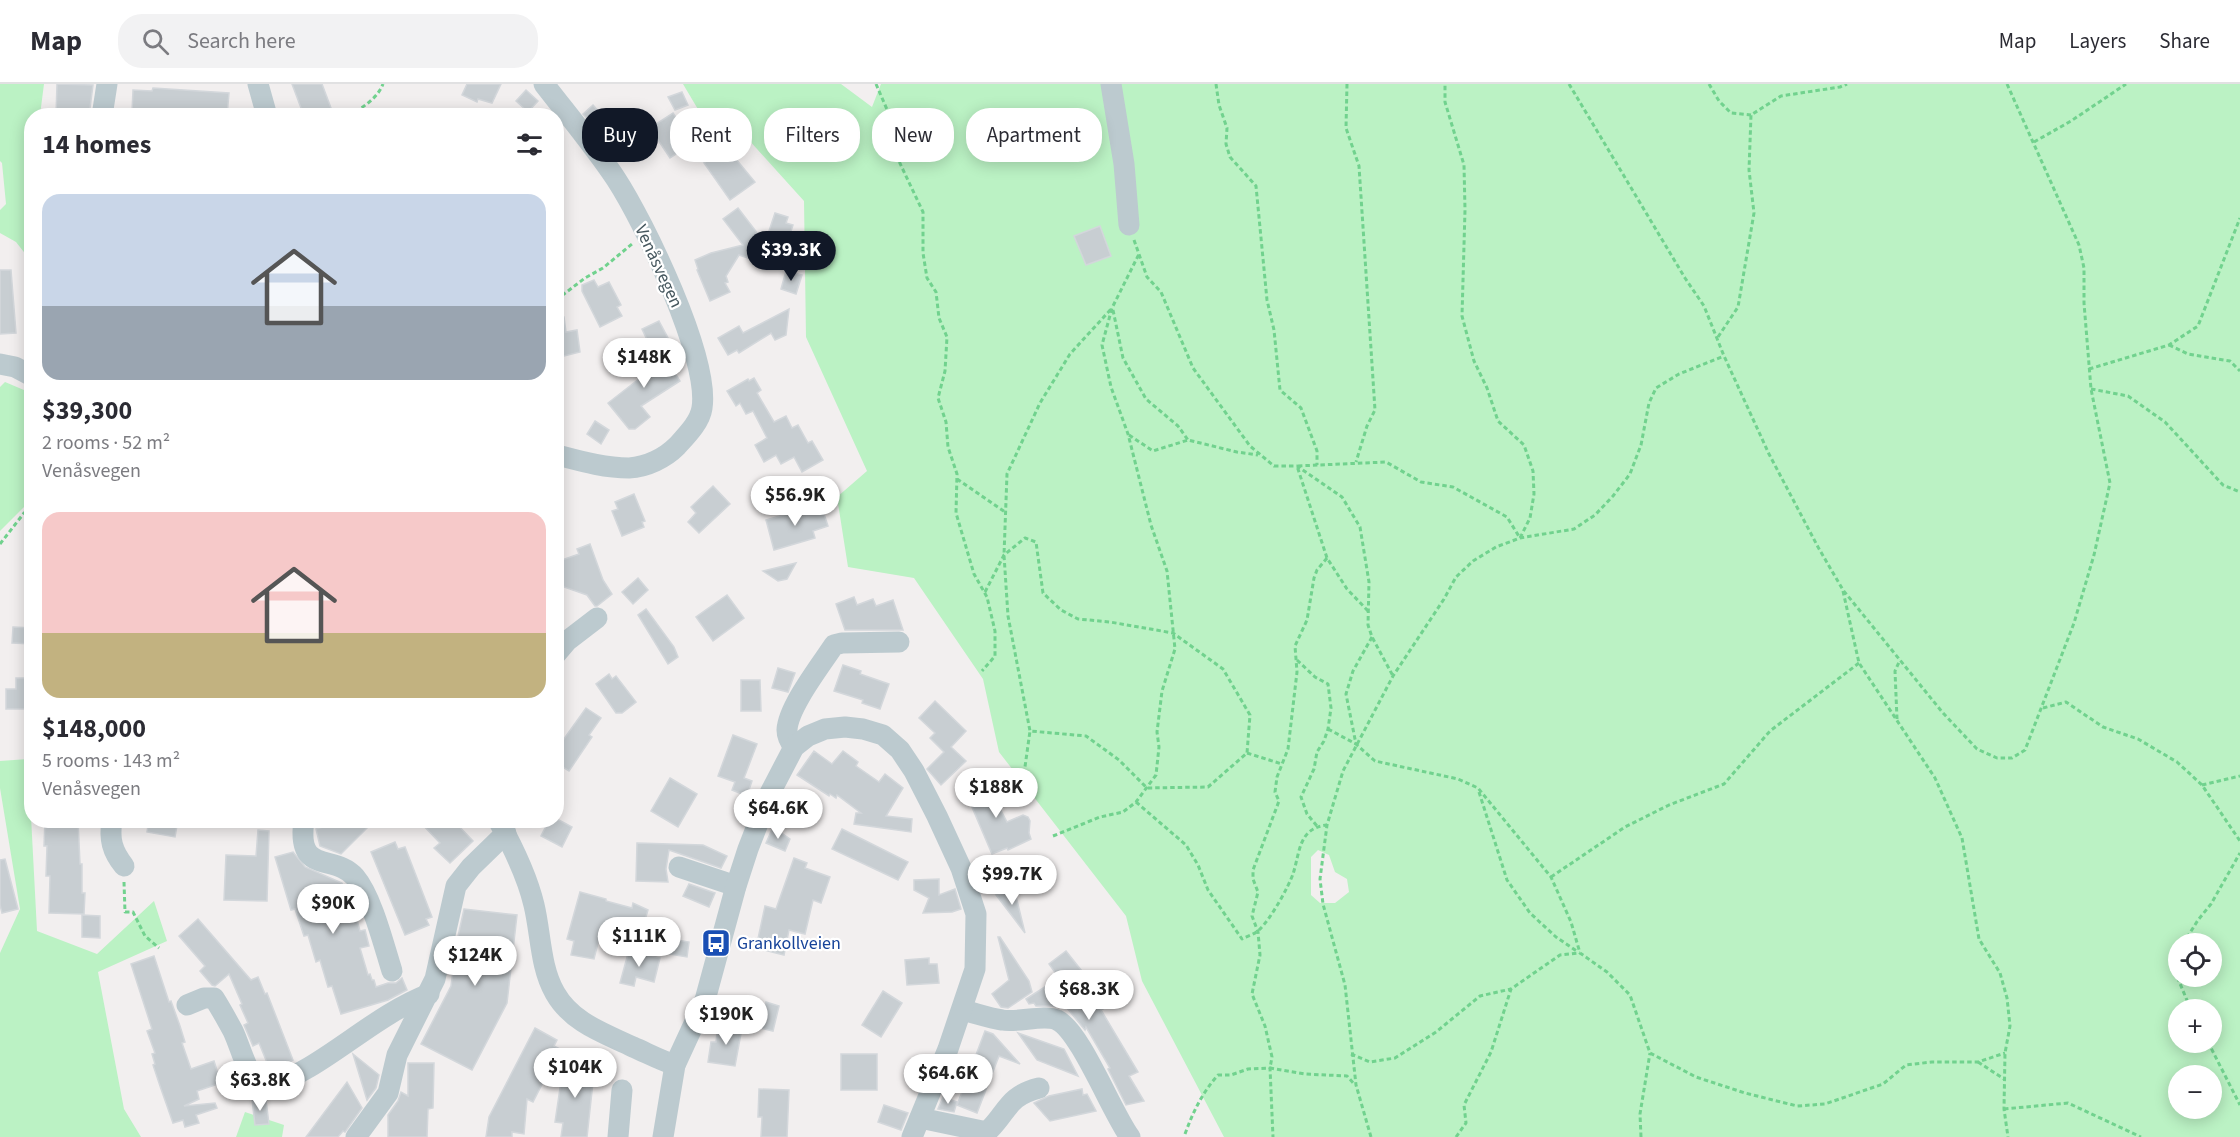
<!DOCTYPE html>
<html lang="en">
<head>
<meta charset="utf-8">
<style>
	:root { --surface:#fff; --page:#f2f2f3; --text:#2b2b33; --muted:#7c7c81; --line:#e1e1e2; --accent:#111827 }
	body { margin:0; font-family:"Source Sans 3",sans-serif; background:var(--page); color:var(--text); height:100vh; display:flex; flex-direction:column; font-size:22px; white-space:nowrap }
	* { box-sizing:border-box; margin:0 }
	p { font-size:20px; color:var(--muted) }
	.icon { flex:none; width:33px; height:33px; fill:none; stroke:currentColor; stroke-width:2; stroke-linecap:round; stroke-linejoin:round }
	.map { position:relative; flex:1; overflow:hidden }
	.panel { position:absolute; left:24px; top:24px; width:540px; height:720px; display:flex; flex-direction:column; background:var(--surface); border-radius:24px; box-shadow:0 3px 15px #0003 }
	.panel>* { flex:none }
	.hud { position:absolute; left:582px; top:24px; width:570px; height:54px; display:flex; gap:12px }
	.buttons { position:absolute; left:2168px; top:849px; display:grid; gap:12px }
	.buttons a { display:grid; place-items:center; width:54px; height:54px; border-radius:50%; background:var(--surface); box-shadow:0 3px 15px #0003; font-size:30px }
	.price { position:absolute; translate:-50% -51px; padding:0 14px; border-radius:21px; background:#fff; color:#222; font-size:20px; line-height:39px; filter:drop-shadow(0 2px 3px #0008) }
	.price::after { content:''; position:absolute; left:50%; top:36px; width:18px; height:14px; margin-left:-9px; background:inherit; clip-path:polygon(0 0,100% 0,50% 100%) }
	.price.on { background:var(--accent); color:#fff }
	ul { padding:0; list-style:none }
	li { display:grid; align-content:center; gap:12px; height:318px; padding:0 18px }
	li span { display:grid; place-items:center; height:186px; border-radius:18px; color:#555 }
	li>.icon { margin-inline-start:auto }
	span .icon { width:108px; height:108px; fill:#fffc; stroke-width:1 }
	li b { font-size:26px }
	h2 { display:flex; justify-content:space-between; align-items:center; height:72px; padding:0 18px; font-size:26px }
	.pill { padding:0 21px; border-radius:24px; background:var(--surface); box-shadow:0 3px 15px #0003; font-size:21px; line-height:54px }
	.pill.on { background:var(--accent); color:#fff }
	header { display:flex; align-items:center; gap:36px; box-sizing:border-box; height:84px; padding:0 30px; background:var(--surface); border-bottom:2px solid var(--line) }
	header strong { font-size:28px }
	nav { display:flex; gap:33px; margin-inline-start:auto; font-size:21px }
	.search { width:420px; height:54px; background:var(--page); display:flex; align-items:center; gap:15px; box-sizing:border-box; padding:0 21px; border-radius:24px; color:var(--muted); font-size:22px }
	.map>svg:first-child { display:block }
</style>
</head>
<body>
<header>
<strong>Map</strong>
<div class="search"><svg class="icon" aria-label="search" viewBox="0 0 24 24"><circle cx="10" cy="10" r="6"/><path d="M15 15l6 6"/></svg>Search here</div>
<nav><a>Map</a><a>Layers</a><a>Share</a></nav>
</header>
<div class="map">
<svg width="2240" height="1053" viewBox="0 0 2240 1053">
	<rect width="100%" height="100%" fill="#f2efef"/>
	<g fill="#bbf2c4" fill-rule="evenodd">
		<polygon points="0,0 44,0 40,31 32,32 31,177 16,158 0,149 0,126 6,120 2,79 0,77"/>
		<path d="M683,0h158l31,23 9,-23h1359v1053h-1016l-82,-156 -16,-65 -127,-164 -16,-73 -69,-101 -66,-11 -11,-70 30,-26 -61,-134 -2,-136 -56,-62 -49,-28zM1318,766l11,5 6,17 12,7 2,13 -14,11h-15l-9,-8v-38zM2178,860h33v32h-33zM2178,926h33v32h-33zM2178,992h33v32h-33z"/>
		<polygon points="5,298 31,309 32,415 0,447 0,303"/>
		<polygon points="28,675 37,847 97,870 154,817 167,857 98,888 124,1025 141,1053 0,1053 0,869 20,825 0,704 0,677"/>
		<polygon points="245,1028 284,1041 282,1053 236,1053"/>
	</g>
	<g fill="#c8ced2" stroke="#d3d7db" stroke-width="1.5">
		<polygon points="57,0 93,1 89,32 56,32"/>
		<polygon points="292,0 322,0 334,32 304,32"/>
		<polygon points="467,0 501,0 492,19 478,15 477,18 462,11"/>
		<polygon points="153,4 229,9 227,32 151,32 151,30 132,28 133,6 152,7"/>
		<polygon points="526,6 538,17 528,28 516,17"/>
		<polygon points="682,8 688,21 675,26 668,13"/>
		<polygon points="593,21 605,35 595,43 583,30"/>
		<polygon points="673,29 693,59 670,74 650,44"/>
		<polygon points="629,45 638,59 624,69 615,54"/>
		<polygon points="726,63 755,98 730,116 704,79"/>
		<polygon points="738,124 765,159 775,129 788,133 786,139 793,141 779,184 739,171 726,192 728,198 725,199 730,208 710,217 697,186 698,185 695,176 711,169 743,161 723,135"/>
		<polygon points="1100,142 1111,172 1086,181 1074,152"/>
		<polygon points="0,186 11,186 16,249 0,250"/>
		<polygon points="786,187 802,191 796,210 781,205"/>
		<polygon points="594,196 598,203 609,198 621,221 617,223 622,232 600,243 582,207 582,201"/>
		<polygon points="789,225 786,251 775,256 771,249 739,269 737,266 728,271 718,254 739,242 743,249"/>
		<polygon points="556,233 564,233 566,248 577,246 580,268 556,274"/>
		<polygon points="659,237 668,254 650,262 642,245"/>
		<polygon points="659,264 680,297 641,322 650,333 635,345 629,345 608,319 644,291 636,278"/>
		<polygon points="754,294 761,306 757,309 774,338 786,332 792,344 798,341 808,359 812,357 823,376 802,388 794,373 781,380 776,371 764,378 755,361 767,354 753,327 746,330 740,319 736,322 727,307 748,295 749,297"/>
		<polygon points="595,337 609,346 601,360 587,350"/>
		<polygon points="713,402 730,420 699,449 688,438 696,429 691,423"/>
		<polygon points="634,410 645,437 642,438 644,443 622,452 612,427 618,425 615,418"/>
		<polygon points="806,424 807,429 822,424 828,442 813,447 815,454 774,466 766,436"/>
		<polygon points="590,460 603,496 612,510 597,522 595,522 587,511 564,503 556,483 556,478 579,470 577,465"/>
		<polygon points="796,479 787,495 778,497 763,487"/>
		<polygon points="638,494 648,506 633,520 622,508"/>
		<polygon points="727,511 744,534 713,557 696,533"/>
		<polygon points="854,513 857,521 873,515 876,522 893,516 903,546 845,546 836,520"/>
		<polygon points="646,525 674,563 678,573 668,580 638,531"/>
		<polygon points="13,543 32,544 32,560 12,559"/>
		<polygon points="843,581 861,587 860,590 889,600 880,625 862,619 863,616 834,607"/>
		<polygon points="778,584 795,589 788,608 772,604"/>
		<polygon points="609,590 612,595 616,592 636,618 622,629 616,629 596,600"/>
		<polygon points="16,594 32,594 32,625 6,625 6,605 16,605"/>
		<polygon points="741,596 760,596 761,627 741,627"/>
		<polygon points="935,617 966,647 951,663 966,677 941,701 927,685 944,668 930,654 935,649 919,634"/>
		<polygon points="586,624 601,634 589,651 592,653 569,687 558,680 562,673 556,669 556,666"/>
		<polygon points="733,651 757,660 744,694 752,697 747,712 732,706 735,698 718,692"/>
		<polygon points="814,667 832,680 843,667 858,678 856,682 879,698 885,690 903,704 886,732 912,735 911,748 854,740 856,729 861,729 837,711 836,714 830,710 829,712 797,691"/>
		<polygon points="983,692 1007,738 1023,731 1028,733 1030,737 1029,749 1031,755 1008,766 1007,764 992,770 963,702"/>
		<polygon points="670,694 697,710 678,743 651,727"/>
		<polygon points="45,736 78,736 80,780 82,780 82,809 85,809 84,830 49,829 50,792 46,792 47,762 44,762"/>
		<polygon points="149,736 178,736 175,753 147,748"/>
		<polygon points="346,736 375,736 341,770 320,762 316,745"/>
		<polygon points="418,736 453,736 473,757 450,779 434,764 440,759"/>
		<polygon points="549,736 559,736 572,743 562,763 541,752"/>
		<polygon points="773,743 790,755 785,767 766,759"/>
		<polygon points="842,745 908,778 898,796 832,765"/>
		<polygon points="258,746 269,747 267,817 224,816 226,771 256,772"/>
		<polygon points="395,758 398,765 405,763 432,833 426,835 429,841 405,851 371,768"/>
		<polygon points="637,759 703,761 727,772 721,784 669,766 666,785 668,798 636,797"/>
		<polygon points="293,768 305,783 342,799 348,823 353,821 360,847 365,846 369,862 360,864 368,891 370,890 372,896 374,896 376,903 388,899 396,899 402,894 407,906 388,916 341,930 332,902 328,903 320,876 316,878 308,851 304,852 295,825 291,826 275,773"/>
		<polygon points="794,774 807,779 805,784 830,793 821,819 813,816 805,850 789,846 784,871 756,864 765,822 776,825"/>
		<polygon points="5,775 18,825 2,829 0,821 0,776"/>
		<polygon points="939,795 939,811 955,805 961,825 952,828 923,829 929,814 914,806 914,796"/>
		<polygon points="689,800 715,809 709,823 683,812"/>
		<polygon points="580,808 606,815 606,817 632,824 633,819 648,826 643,843 639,842 635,855 601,847 594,875 571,871 574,857 567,855"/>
		<polygon points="1009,808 1015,808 1025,849 996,811"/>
		<polygon points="464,825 517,831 507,919 472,986 421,960 451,902 457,857"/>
		<polygon points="82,831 100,832 100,854 82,853"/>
		<polygon points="198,835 251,896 258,893 265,910 267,909 293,976 270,986 259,959 253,962 244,941 248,939 240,921 242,920 229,890 215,902 212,901 200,887 205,882 179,852"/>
		<polygon points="998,853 1000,853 1029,897 1032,908 1008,924 1001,923 992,910 1009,896"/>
		<polygon points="671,855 689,858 687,873 669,870"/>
		<polygon points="629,866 660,874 654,898 636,893 634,902 620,899"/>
		<polygon points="1066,867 1085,891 1103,925 1101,926 1138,988 1129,992 1144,1017 1126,1021 1108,985 1110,984 1086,943 1085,946 1062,918 1056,922 1036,922 1034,919 1029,920 1026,915 1059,894 1049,880"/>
		<polygon points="154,872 169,918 171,917 180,942 185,958 182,959 191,985 214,977 221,999 197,1007 199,1015 184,1022 215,1019 217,1024 196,1031 199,1039 185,1043 183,1036 173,1039 160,1002 153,981 155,980 152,970 155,969 147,947 152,945 131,880"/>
		<polygon points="929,874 929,880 937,880 939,899 907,901 905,876"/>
		<polygon points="883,907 902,919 881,953 862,941"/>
		<polygon points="766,918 779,922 773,947 760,944"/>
		<polygon points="718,940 742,944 735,982 708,978 711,958 716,958"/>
		<polygon points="535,944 557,956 554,962 560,965 533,1018 527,1015 524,1050 512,1048 512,1053 486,1053 489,1033"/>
		<polygon points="985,947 993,950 1020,980 999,972 977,1029 957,1021"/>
		<polygon points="1018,949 1064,965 1078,992 1037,976"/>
		<polygon points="353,970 379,991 376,1004 367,1016"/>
		<rect x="841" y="970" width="36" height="36"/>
		<polygon points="564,977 595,980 587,1053 561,1053 563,1039 555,1038"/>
		<polygon points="408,979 434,979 433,1024 428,1025 427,1053 388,1053 388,1031 398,1017 401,1008 408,1012"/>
		<polygon points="347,998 362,1024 345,1048 343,1047 338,1053 306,1053"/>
		<polygon points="759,1005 789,1006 787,1053 761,1053 762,1033 758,1033"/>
		<polygon points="1082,1005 1083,1011 1087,1010 1096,1027 1050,1037 1034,1019 1049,1012"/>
		<polygon points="943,1013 957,1018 954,1028 938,1025"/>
		<polygon points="258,1014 266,1016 269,1040 255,1041 252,1015"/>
		<polygon points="884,1021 908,1029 901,1046 878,1038"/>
	</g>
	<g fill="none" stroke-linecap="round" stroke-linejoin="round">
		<g stroke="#71d28e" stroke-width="3" stroke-dasharray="4.5 3" stroke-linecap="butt">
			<polyline points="876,0 895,44 897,73 923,128 923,169 927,194 936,208 939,234 947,253 945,287 938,314 946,338 948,363 957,390 956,429 974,490 987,513 995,547 995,572 982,587"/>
			<polyline points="1216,0 1219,21 1227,44 1226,60 1230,73 1256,102 1267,216 1274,246 1280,306 1301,324 1317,367 1317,381"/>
			<polyline points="1347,0 1346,44 1359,82 1375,326 1367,342 1356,378"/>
			<polyline points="1569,0 1685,194 1704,222 1724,272 1769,370 1818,463 1843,506 1943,629 1977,665 1997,674 2012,674 2025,666 2074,539 2094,471 2110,399 2091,305 2084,219 2084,184 2079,161 2007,0"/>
			<polyline points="1709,0 1719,17 1731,29 1751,31"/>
			<path d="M349,32c14,-9 28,-17 34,-32"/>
			<polyline points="2034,58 2071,37 2126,0"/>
			<polyline points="1134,156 1147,193 1161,208 1193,284 1250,362 1274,382 1297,382 1342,413 1360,443 1369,498 1368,541 1372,553 1393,592"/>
			<polyline points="556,216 585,194 603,184 632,160"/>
			<polyline points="1113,226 1123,274 1146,315 1178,342 1188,356"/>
			<polyline points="1718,253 1738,223 1754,129 1749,86 1751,31 1781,12 1840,3 1847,0"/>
			<polyline points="2169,261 2188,270 2230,277 2240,287"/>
			<polyline points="2089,285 2169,261 2198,242 2240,134"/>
			<polyline points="2091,305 2128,312 2165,338 2223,401 2240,408"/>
			<polyline points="1129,351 1153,367 1188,356 1237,368 1258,371"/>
			<polyline points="957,395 1005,428"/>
			<polyline points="0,460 24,429 32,424"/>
			<polyline points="1327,474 1317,486 1314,494 1307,536 1295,562 1297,588 1288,665 1277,693 1275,708 1279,717 1253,786 1253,795 1258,808 1252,832 1258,848 1260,871 1252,910 1265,942 1272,973 1270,984 1305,990 1347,992 1355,1001"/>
			<polyline points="1843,507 1859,579 1935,694 1962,754 1979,855 2000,889 2007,914 2010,942 2005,969 2004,1025 2008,1053"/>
			<polyline points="985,508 1004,471 1025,454 1036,458 1043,509 1061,526 1078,535 1110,538 1173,549 1223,585 1250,631 1247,669 1208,703 1147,704 1119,676 1086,652 1030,647 1008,532 1004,471 1007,390 1040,319 1070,270 1112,224"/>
			<polyline points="1368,527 1347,505 1327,474 1297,382 1386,378 1421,398 1453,403 1507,433 1520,454 1530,434 1534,410 1533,387 1524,361 1498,337 1487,304 1474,277 1462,232 1465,126 1464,81 1445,18 1445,0"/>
			<polyline points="1372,553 1353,587 1346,610 1356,660 1375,677 1458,695 1478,704 1551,793 1571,838 1580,869 1607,888 1630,911 1650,969 1696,993 1745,1009 1797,1022 1825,1020 1883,1000 1906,981 1932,978 1978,978 2005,969"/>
			<polyline points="1297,576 1315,593 1328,600 1331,624 1328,645 1324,657 1317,668 1314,685 1301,713 1307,730 1317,742"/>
			<polyline points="2043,624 2066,618 2103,643 2138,655 2177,678 2202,701 2240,757"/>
			<polyline points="1897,635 1895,587 1900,576"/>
			<polyline points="1328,645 1356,660"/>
			<polyline points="1247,669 1282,680"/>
			<polyline points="1024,690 1030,647"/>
			<polyline points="2202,701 2240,692"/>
			<polyline points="1479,708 1507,796 1530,829 1556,853 1578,868"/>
			<path d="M1136,718l50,43 12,20 10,25 34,49c6,-3 13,-5 17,-9 11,-10 29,-42 34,-56 7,-21 5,-46 34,-49"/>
			<polyline points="1053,752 1100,733 1123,728 1136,718 1156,691 1159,663 1157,648 1162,607 1175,565 1167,487 1151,441 1128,350 1111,303 1102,261 1112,224 1139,170"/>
			<polyline points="1551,793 1625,743 1669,721 1724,700 1770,647 1859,579"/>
			<polyline points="124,798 125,828 133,828 145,852 159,864"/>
			<polyline points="2183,860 2198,836 2211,820 2240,769"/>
			<polyline points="2178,872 2174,885 2191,926"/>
			<polyline points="2208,958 2240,1021"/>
			<polyline points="1351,970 1370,978 1395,974 1436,948 1480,912 1511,905"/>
			<polyline points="1978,978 2004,995"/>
			<polyline points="2004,1025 2068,1019 2141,1053"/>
			<path d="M1185,1050c8,-22 17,-41 33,-59h13l17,-6 22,-1 3,69"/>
			<polyline points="1371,1053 1356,1001 1345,901 1323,820 1320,795 1327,741 1343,687 1393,592 1444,515 1456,493 1473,477 1496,463 1520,454 1574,445 1595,431 1613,412 1630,390 1641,361 1649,319 1656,304 1679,290 1724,272"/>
			<polyline points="1456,1053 1466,1039 1464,1021 1491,968 1511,905 1560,871 1580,869"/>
			<polyline points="1641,1053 1640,1030 1650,969"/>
		</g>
		<g stroke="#bccacf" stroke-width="21">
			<polyline points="258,0 267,32"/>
			<path d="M544,0c24,31 50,62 72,95 28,43 94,179 86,229 -2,14 -15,27 -25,38 -12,12 -30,21 -48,22 -25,0 -49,-7 -72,-13"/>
			<polyline points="1111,0 1124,80 1129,141"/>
			<polyline points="102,32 107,0"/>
			<polyline points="0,280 15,283 32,292"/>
			<polyline points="556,570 567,557 597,534"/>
			<path d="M794,663c-4,-5 -7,-10 -7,-17 1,-23 34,-65 47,-85l8,-2 57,-1"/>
			<path d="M112,736c-3,19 0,31 12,46"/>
			<path d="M304,736c-8,56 30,33 51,57 17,20 29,69 37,94"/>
			<path d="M498,736c15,27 29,55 36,85 7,29 6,62 21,88 17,30 49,40 78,54 14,6 27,13 42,18"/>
			<polyline points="679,783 736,802"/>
			<path d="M187,921l17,-7h10c7,11 13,22 19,33 9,19 13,45 32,57 60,-20 105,-71 164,-94"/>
			<path d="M962,926c13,3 27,8 40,10 16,3 42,-6 55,0 23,10 55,93 73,117"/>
			<path d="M920,1034l67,14c21,-20 20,-36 52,-44"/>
			<polyline points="356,1053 388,1009 397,971 435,895 456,802 471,783 506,749"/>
			<polyline points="618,1053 622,1006"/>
			<polyline points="663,1053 675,981 705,916 736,802 748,765 769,711 794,663 808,652 825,645 845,643 863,645 883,651 900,666 914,687 937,732 961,784 976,830 975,885 948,965 912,1053"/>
		</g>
	</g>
	<defs>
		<g id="bus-square" transform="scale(1.5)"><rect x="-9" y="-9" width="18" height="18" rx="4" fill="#1a4fb4" stroke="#fff"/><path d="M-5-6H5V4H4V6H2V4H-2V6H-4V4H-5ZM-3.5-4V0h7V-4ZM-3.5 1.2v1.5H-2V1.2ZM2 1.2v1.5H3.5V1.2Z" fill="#fff"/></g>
	</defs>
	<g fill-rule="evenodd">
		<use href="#bus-square" x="716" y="859"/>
	</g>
	<g text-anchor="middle" stroke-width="4.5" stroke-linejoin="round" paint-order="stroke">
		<g font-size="18" fill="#46575e" stroke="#fff">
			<text transform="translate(659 182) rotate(65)" y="6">Venåsvegen</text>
		</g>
		<g font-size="18" fill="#164399" stroke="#fff" text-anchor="start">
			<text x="737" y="865">Grankollveien</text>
		</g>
	</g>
</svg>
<div class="buttons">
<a><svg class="icon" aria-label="locate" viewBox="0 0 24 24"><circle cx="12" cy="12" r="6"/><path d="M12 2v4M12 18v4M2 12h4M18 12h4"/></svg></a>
<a>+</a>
<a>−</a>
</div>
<b class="price on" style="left:791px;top:198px">$39.3K</b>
<b class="price" style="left:644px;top:305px">$148K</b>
<b class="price" style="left:795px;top:443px">$56.9K</b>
<b class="price" style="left:996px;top:735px">$188K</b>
<b class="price" style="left:778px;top:756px">$64.6K</b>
<b class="price" style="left:1012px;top:822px">$99.7K</b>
<b class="price" style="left:333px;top:851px">$90K</b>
<b class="price" style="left:639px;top:884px">$111K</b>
<b class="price" style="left:475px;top:903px">$124K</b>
<b class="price" style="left:1089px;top:937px">$68.3K</b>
<b class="price" style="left:726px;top:962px">$190K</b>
<b class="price" style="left:575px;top:1015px">$104K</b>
<b class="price" style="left:948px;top:1021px">$64.6K</b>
<b class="price" style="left:260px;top:1028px">$63.8K</b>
<div class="hud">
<a class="pill on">Buy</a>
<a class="pill">Rent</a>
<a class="pill">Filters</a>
<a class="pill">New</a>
<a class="pill">Apartment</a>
</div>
<section class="panel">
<h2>14 homes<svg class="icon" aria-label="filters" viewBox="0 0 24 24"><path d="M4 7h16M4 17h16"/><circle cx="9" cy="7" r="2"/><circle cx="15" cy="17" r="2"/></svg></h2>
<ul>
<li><span style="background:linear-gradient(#c9d6e8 60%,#9aa5b1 0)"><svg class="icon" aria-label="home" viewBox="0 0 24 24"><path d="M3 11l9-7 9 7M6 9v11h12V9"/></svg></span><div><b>$39,300</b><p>2 rooms · 52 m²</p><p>Venåsvegen</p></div></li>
<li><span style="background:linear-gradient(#f6c9c9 65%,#c2b280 0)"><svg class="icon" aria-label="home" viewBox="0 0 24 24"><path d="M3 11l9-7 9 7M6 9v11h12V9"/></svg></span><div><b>$148,000</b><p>5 rooms · 143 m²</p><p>Venåsvegen</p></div></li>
</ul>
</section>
</div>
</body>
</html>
